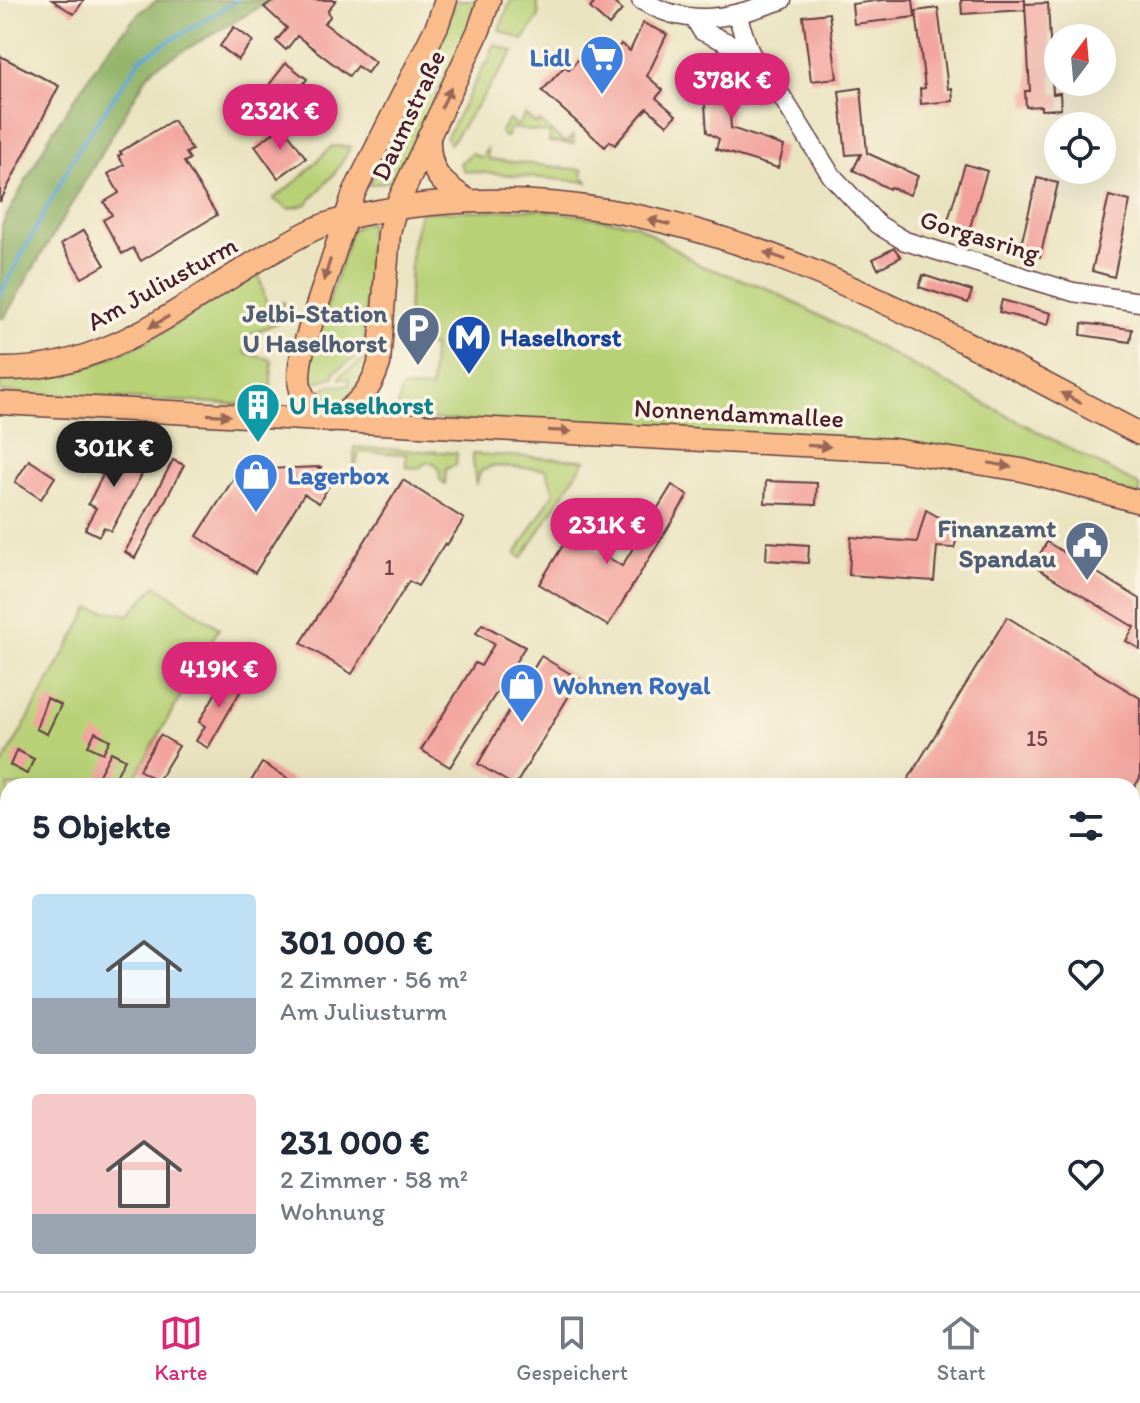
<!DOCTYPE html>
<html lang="de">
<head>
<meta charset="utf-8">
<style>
	:root { --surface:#fff; --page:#f2f2f3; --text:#1f2937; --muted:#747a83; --line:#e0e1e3; --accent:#db2777 }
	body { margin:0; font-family:Itim,sans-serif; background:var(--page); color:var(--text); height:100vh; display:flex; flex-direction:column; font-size:30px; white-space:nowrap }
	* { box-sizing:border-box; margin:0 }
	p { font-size:26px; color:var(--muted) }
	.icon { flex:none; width:44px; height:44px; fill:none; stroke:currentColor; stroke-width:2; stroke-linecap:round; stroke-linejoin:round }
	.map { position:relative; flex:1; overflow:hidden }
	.sheet { position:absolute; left:0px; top:778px; width:1140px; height:514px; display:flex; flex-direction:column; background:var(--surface); border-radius:24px 24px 0 0; box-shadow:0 8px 32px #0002 }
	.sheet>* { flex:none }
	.needle { width:52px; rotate:16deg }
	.controls { position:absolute; left:1044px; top:24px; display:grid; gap:16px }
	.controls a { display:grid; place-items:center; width:72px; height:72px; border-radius:50%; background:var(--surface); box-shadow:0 8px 32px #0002; font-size:40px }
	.price { position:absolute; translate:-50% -68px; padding:0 18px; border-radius:28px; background:var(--accent); color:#fff; font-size:26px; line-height:52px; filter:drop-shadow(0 2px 4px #0008) }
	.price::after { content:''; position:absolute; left:50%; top:48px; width:24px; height:18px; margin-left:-12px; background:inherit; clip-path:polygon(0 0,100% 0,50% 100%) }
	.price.on { background:#222; color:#fff }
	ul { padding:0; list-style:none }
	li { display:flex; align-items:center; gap:24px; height:200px; padding:0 32px }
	li span { display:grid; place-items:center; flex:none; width:224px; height:160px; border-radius:8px; color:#555 }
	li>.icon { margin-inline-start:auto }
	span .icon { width:96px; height:96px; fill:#fffc; stroke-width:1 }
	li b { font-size:34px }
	h2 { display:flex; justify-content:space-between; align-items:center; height:96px; padding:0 32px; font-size:34px }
	.menu { display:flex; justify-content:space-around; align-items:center; height:112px; border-top:2px solid var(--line); background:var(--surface); font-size:22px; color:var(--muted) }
	.menu a { display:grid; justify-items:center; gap:4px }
	.menu .on { color:var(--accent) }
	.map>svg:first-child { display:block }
</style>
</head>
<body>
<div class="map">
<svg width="1140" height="1291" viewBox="0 0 1140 1291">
	<rect width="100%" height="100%" fill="#fcf5e5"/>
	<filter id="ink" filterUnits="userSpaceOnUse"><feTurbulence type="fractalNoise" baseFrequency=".0125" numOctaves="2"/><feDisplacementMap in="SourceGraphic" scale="16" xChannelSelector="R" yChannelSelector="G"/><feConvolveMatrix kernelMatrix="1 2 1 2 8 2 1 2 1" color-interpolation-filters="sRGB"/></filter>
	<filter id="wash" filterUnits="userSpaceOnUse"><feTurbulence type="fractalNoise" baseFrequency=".006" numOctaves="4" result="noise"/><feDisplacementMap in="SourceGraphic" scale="32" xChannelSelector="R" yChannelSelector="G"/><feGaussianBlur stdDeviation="1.8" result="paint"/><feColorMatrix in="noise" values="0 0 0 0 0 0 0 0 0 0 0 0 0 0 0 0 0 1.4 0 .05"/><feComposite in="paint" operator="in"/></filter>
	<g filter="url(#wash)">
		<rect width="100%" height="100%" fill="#eae3c0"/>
		<g fill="#b8d177" stroke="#817851" stroke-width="2">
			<polygon points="457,0 480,0 469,29 395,180 369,185 432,63"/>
			<polygon points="511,0 537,0 539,17 523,40 499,30"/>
			<polygon points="494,44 514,52 450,144 446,138 485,64 487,65"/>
			<polygon points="525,115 536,124 539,121 565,143 573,136 574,144 549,142 550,133 510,128 507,137 504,137 500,132 509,120 517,126"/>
			<polygon points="332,146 351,147 335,173 307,204 289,209 273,199 298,180"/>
			<polygon points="487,149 488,159 583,170 582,175 588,182 464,171 460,163 472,153 481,158"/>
			<polygon points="537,209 635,224 702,266 769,289 1140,486 1140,496 1042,468 395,416 402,388 431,389 433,346 406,345 412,245 420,212"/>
			<polygon points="370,222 363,353 334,372 334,377 308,384 306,370 352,229"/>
			<path d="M258,271l9,35 17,-4 -4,19 -32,15 -3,17 27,7 -2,46 -270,-14v-13c102,3 176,-55 258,-108z"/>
			<polygon points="369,357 368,372 344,402 326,403 312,393 329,386 349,385 349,379 340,379 341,375"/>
			<polygon points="354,447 457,453 456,465 446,469 445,484 440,480 439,469 434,463 427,462 419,468 406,467 406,454 359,452 356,465 354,465"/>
			<polygon points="472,454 585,460 522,558 516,554 554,492 546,469 492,466 481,471 476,485"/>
			<polygon points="156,585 219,628 130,786 8,786 8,1000 0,1014 0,769 90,608 129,615"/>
		</g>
		<polygon fill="#92b368" stroke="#6e694a" stroke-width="2" points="158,0 272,0 155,67 147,76 4,318 0,318 2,225 51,134 106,51 141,11"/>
		<polygon fill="#5ca4d2" stroke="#53627e" stroke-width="2" points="1140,1176 1140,1283 1099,1291 0,1291 0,1209 8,1209 8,1284 1132,1284 1132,1177"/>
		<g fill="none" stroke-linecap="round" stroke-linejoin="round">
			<polyline stroke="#5ca4d2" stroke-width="4" points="0,295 79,148 141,58 238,0"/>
		</g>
		<g id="blocks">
			<g fill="#f2a29b">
				<polygon points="52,0 84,0 74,14"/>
				<polygon points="275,0 336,0 328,10 330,17 324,23 375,62 367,73 357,66 349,76 297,36 286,50 276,41 287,28 264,7"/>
				<polygon points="597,0 611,0 622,10 609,25 590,8"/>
				<polygon points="883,0 913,0 915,17 854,24 852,4"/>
				<polygon points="961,0 1025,0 1025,10 962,14"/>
				<polygon points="1048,3 1053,94 1060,93 1061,109 1041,110 1041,106 1026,107 1025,91 1030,91 1025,4"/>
				<polygon points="938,8 948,89 952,88 953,101 921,104 920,89 925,88 916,11"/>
				<polygon points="829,13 837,78 811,81 803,16"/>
				<polygon points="643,23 667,34 647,76 663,90 656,98 676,115 667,125 647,108 615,145 610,141 605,147 542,91 565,66 569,70 595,40 612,54 621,44 630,51"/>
				<polygon points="234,27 253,41 238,60 220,46"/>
				<polygon points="0,56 59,86 0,202"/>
				<polygon points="726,62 731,128 784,146 778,168 716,149 719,139 707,132 702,64"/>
				<polygon points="286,63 307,79 291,101 269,85"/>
				<polygon points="861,88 867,153 918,176 910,195 890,187 889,189 853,170 861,154 846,155 839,91"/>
				<polygon points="173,120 192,150 186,153 190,159 184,162 217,215 141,261 133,248 122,254 103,220 112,215 104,202 119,193 108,174 124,165 118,156 122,154 120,152"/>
				<polygon points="283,126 306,158 278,178 255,146"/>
				<polygon points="965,164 987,171 967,237 945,230"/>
				<polygon points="1037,178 1058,183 1040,257 1019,253"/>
				<polygon points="1109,196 1130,201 1114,277 1092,271"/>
				<polygon points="84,230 105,265 82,278 61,244"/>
				<polygon points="894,248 901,257 878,269 873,259"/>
				<polygon points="923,275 972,291 968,303 919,287"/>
				<polygon points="1002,300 1051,313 1048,325 999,312"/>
				<polygon points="1082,323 1132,329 1130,342 1081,335"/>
				<polygon points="106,449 134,464 142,450 152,456 111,531 104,527 99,536 85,529 96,508 88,504 103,475 94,471"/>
				<polygon points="29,460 55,477 41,499 15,482"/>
				<polygon points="173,460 184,465 135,558 125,552"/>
				<polygon points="321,467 317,473 331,482 319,503 304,494 255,573 197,536 236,475 253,486 264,469"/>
				<polygon points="403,480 464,519 447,545 445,543 418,586 409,581 352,674 301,643"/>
				<polygon points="766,481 817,483 816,505 765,503"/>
				<polygon points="672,485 688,495 608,626 539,584 570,534 622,566"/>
				<polygon points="926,510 960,529 954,548 937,547 934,581 849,575 851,537 917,542"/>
				<polygon points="767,542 809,545 808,563 766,560"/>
				<polygon points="1047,542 1140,599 1140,649 1126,641 1134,627 1033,566"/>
				<polygon points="1007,617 1140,698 1140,778 1135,786 904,786"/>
				<polygon points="482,624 525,647 450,767 421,750 475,663 481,666 494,644 476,633"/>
				<polygon points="541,656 579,679 515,786 478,764"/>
				<polygon points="226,675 244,685 208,748 196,741 205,726 199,722"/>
				<polygon points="47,698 61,705 47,734 36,729"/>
				<polygon points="95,732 110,740 103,753 88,746"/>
				<polygon points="160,735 179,746 158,781 139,770"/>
				<polygon points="17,750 34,759 27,774 10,765"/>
				<polygon points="111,752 125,759 111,786 93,786"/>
				<polygon points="262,763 301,786 248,786"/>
			</g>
		</g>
	</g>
	<g filter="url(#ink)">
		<use href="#blocks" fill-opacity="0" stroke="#623c41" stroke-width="2"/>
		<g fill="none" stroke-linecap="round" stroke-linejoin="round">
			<g stroke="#623c41" stroke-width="21">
				<g id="minor">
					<path d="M641,0c50,30 90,17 141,0"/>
					<polyline points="737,15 750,53 782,97 831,175 877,224 905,241 1073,292 1140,302"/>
					<polyline points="695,19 702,31 750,53"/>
				</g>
			</g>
			<g stroke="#623c41" stroke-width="25">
				<g id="major">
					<path d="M429,135c-1,37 10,47 40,66"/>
					<path d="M0,369c107,2 179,-63 267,-114 20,-11 39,-24 60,-31 36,-12 78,-18 116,-21 254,-22 481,119 697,231"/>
					<polyline points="0,403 894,450 1022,470 1140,502"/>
					<path d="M330,421c-33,-20 -36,-38 -26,-75l50,-153 83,-167 9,-26"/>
					<path d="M331,421c25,-14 39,-29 48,-57l10,-131 6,-24 84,-179 10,-30"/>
				</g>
			</g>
			<use href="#minor" stroke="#fff" stroke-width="18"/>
			<use href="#major" stroke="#f9bc8a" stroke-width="22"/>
		</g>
		<defs><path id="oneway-solid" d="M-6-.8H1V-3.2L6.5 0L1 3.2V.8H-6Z" transform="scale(2)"/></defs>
		<g fill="#996656">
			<use href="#oneway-solid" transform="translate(446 98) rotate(-64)"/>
			<use href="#oneway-solid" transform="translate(659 222) rotate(-167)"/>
			<use href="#oneway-solid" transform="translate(775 256) rotate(-161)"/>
			<use href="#oneway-solid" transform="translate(327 270) rotate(107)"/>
			<use href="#oneway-solid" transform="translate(159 322) rotate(149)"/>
			<use href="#oneway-solid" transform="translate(1071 398) rotate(-152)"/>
			<use href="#oneway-solid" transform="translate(219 415) rotate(3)"/>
			<use href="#oneway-solid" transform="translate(560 431) rotate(3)"/>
			<use href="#oneway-solid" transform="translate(819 446) rotate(3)"/>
			<use href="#oneway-solid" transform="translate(1000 465) rotate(11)"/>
		</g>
	</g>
	<defs>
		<g id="supermarket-pin" transform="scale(2.3)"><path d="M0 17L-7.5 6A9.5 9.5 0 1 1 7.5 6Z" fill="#3f7fe0" stroke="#fcf5e5"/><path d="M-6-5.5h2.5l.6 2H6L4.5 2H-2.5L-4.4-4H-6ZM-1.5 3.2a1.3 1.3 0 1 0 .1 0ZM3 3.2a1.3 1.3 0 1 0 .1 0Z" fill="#fff"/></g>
		<g id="parking-pin" transform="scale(2.3)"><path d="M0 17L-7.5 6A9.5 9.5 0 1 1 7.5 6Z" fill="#5c6f8a" stroke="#fcf5e5"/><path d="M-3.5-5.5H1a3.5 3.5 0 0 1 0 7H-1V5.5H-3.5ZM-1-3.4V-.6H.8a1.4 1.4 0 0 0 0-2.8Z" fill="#fff"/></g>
		<g id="metro-pin" transform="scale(2.3)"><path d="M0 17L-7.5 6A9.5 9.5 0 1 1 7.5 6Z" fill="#1a4fb4" stroke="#fcf5e5"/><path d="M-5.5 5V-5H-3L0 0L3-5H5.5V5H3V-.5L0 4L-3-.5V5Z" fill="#fff"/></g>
		<g id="building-pin" transform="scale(2.3)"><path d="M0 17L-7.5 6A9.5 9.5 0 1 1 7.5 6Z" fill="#0f9aa8" stroke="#fcf5e5"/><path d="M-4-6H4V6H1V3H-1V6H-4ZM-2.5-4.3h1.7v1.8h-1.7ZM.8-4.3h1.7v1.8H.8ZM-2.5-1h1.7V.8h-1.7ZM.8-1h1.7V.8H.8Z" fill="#fff"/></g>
		<g id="shop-pin" transform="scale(2.3)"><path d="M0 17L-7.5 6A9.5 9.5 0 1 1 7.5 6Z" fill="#3f7fe0" stroke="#fcf5e5"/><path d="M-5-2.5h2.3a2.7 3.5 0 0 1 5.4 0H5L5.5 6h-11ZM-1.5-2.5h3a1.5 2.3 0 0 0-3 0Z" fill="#fff"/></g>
		<g id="civic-pin" transform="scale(2.3)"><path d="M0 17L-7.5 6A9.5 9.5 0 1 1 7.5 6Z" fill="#5c6f8a" stroke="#fcf5e5"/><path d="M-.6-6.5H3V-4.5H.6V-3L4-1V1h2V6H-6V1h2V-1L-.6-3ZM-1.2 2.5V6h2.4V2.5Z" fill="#fff"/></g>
	</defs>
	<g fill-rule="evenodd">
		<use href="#supermarket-pin" x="602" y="57"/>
		<use href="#parking-pin" x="418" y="328"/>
		<use href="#metro-pin" x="469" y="337"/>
		<use href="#building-pin" x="258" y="405"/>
		<use href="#shop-pin" x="256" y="475"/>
		<use href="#civic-pin" x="1087" y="543"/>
		<use href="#shop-pin" x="522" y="685"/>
	</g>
	<g text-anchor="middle" stroke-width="7" stroke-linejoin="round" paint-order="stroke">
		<g font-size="22" fill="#744047">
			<text x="389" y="575">1</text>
			<text x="1037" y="746">15</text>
		</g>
		<g font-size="26" font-weight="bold" fill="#366cbe" stroke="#fcf5e5" text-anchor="start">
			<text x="571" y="66" text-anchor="end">Lidl</text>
			<text x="287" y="484">Lagerbox</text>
			<text x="553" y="694">Wohnen Royal</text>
		</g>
		<g font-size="26" fill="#4a1f2b" stroke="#fcf5e5">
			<text transform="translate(408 115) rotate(-65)" y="9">Daumstraße</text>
			<text transform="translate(980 236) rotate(17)" y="9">Gorgasring</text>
			<text transform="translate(162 283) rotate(-29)" y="9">Am Juliusturm</text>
			<text transform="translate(739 413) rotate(3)" y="9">Nonnendammallee</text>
		</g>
		<g font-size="26" font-weight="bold" fill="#4e5e75" stroke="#fcf5e5" text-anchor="end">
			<text x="387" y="322">Jelbi-Station<tspan x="387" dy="30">U Haselhorst</tspan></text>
			<text x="1056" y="537">Finanzamt<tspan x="1056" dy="30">Spandau</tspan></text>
		</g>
		<g font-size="26" font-weight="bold" fill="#164399" stroke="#fcf5e5" text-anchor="start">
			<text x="500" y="346">Haselhorst</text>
		</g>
		<g font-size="26" font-weight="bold" fill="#0d838f" stroke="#fcf5e5" text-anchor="start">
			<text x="289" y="414">U Haselhorst</text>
		</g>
	</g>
</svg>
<div class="controls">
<a><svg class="needle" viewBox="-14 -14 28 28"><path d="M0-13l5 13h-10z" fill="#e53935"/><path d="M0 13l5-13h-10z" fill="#747a83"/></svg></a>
<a><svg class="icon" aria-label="locate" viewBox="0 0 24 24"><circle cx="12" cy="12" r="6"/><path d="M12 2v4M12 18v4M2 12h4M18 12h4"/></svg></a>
</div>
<b class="price" style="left:732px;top:121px">378K €</b>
<b class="price" style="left:280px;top:152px">232K €</b>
<b class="price on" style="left:114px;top:489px">301K €</b>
<b class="price" style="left:607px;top:566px">231K €</b>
<b class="price" style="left:219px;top:710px">419K €</b>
<section class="sheet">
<h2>5 Objekte<svg class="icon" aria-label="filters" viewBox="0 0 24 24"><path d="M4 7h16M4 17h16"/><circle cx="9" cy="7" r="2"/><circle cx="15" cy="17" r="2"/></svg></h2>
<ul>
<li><span style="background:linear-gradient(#bfe0f5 65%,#9aa5b1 0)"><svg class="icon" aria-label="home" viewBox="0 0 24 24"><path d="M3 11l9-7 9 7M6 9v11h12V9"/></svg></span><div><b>301 000 €</b><p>2 Zimmer · 56 m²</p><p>Am Juliusturm</p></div><svg class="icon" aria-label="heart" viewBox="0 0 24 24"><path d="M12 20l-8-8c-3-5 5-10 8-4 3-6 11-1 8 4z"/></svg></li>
<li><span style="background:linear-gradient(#f6c9c9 75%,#9aa5b1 0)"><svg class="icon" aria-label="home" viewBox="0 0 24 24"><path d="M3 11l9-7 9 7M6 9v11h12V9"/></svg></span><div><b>231 000 €</b><p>2 Zimmer · 58 m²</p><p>Wohnung</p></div><svg class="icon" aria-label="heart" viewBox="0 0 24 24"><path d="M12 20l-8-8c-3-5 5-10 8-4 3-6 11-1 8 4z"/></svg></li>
</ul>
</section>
</div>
<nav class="menu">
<a class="on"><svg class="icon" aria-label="map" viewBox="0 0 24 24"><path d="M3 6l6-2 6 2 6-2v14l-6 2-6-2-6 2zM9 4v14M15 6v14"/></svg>Karte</a>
<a><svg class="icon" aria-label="saved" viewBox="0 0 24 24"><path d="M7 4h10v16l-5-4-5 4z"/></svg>Gespeichert</a>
<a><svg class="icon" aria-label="home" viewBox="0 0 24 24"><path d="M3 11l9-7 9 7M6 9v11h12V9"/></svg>Start</a>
</nav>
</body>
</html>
